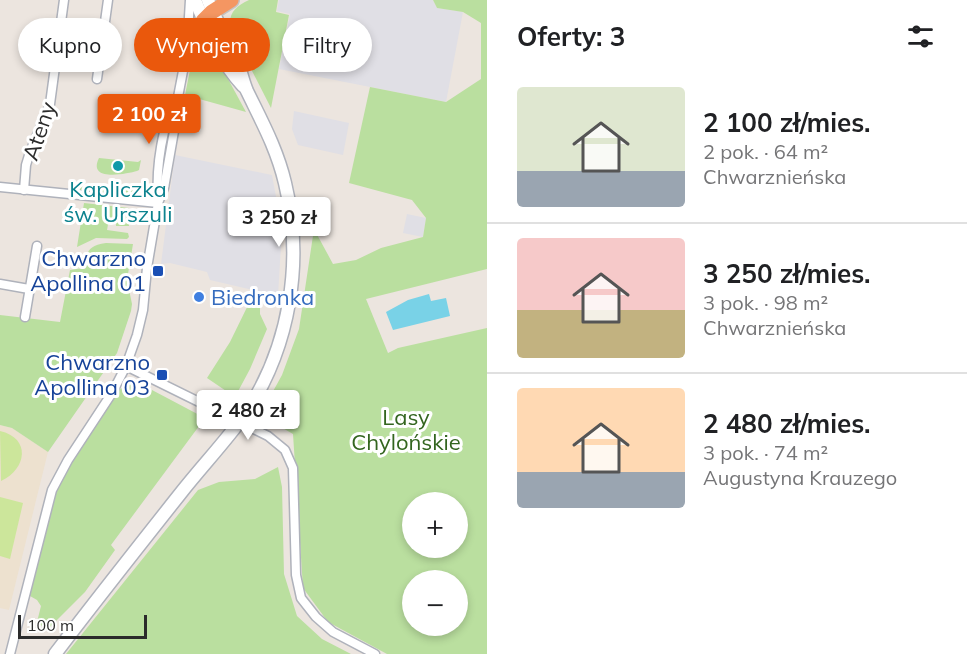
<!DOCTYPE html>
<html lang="pl">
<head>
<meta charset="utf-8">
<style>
	:root { --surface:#fff; --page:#f6f6f6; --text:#202124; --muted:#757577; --line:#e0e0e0; --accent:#ea580c }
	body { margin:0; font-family:Mulish,sans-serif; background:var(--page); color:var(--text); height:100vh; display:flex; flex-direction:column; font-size:22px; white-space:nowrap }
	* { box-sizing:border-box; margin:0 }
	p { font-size:20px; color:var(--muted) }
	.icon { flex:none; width:33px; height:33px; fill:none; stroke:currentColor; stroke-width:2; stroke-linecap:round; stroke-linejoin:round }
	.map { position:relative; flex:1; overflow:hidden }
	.sheet { display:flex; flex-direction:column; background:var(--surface); width:480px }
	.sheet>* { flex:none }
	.banner { position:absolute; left:18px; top:18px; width:378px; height:54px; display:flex; gap:12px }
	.buttons { position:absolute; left:402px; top:492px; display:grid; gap:12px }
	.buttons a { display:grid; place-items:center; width:66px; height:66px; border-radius:50%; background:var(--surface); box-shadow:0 3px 9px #0003; font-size:30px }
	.scale { position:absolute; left:18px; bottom:15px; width:129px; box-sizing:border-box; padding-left:6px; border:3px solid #2b2b2b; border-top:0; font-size:16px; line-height:21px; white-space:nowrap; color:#2b2b2b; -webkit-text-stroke:4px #fff; paint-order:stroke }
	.price { position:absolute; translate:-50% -51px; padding:0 14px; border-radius:6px; background:#fff; color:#222; font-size:20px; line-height:39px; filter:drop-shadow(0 2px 3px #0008) }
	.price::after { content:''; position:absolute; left:50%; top:36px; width:18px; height:14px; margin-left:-9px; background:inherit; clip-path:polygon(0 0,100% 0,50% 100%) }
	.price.active { background:var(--accent); color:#fff }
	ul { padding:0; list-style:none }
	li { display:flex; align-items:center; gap:18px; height:150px; padding:0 30px }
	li+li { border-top:2px solid var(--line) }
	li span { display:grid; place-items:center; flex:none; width:168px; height:120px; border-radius:6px; color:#555 }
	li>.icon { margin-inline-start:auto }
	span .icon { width:72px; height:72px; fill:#fffc; stroke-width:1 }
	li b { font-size:26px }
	h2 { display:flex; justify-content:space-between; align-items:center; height:72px; padding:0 30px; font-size:26px }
	.pill { padding:0 21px; border-radius:27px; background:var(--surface); box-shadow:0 3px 9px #0003; font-size:21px; line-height:54px }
	.pill.active { background:var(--accent); color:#fff }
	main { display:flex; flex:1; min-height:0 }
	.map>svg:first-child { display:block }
</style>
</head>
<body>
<main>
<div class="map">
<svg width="487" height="654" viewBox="0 0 487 654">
	<rect width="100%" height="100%" fill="#ece5df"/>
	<g fill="#e0dfe5">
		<polygon points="279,0 433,0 437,8 463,12 446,102 279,69 290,14 277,11"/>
		<polygon points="294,111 349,123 343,155 298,145 292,129"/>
		<polygon points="175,155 272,175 282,229 278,296 210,280 207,272 170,263 161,264"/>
		<polygon points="407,214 426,218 423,237 403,233"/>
	</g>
	<polygon fill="#ede1cf" points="0,425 12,428 48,452 9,610 0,608"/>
	<g fill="#badf9f" fill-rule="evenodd">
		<path d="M249,0h29l-2,12 13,3 -18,93 -40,-78c-4,-15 4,-24 18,-30z"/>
		<path d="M433,0h54v269l-121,30 22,54 10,-5 89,-20v326h-100l-59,-32 -25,-34 -10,-154 -33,-19 22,-40 17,-46 15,-100 19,35 23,-4 25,-12 42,-11 3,-19 -14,-18 -63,-17 21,-96 76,15 35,-23v-56l-18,-11 -26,-4zM412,502h46v46h-46zM412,580h46v46h-46z"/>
		<polygon points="203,33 246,112 185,95 193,55"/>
		<path d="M99,158l39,4 3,-2 -2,10 -2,1c-11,3 -50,11 -38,-13z"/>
		<polygon points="85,186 121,186 121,188 136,187 141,191 136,197 81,191 79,188"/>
		<polygon points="84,203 129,208 129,226 116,226 116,220 109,219 107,230 128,233 129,237 127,239 96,238 77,247"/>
		<path d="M106,243l27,1 -6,36 5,24 -1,7 -14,42 -69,99 -36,-24 -12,-3v-110l60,7 10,-52 13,-2c5,-17 4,-22 23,-25z"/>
		<polygon points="252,297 260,307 260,314 267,329 250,369 235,397 207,378 230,342"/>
		<polygon points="134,380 147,384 152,390 205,418 111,545 115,550 85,592 47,630 37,622 41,606 37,600 30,596 55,491 64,472 119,390"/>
		<polygon points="278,467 282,487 284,574 297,616 322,639 351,654 66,654 198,490 219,482 255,479"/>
	</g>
	<g fill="#cce69b">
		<path d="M0,431c31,7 27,38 1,50z"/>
		<polygon points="0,497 23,503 10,559 0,556"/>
	</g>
	<polygon fill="#79d2e7" points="429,294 431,301 446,298 450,316 393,330 386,312 408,300"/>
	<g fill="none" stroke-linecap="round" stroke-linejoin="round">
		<g stroke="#afb2bb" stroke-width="11">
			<g id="street">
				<polyline points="188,50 194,41 203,21"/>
				<polyline points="97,79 108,0"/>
				<polyline points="0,187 158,203"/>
				<polyline points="24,190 26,165 30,152 50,104 64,0"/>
				<path d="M158,197c-2,-29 4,-74 19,-98"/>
				<polyline points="0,284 29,289"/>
				<polyline points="25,317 37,246"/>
				<polyline points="126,366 268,436 285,450 293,468 296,575 301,598 316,617 333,632 375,654"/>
				<polyline points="10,654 52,490 68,460 112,393 126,366 137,335 143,310 147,268 158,203 164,188 177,114 178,97 187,50 190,0"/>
			</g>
		</g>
		<g stroke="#afb2bb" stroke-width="15">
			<g id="secondary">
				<path d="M195,0c13,31 25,61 48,86"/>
				<path d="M55,654c41,-54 83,-107 125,-160 22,-28 46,-53 66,-81 44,-67 58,-152 39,-230 -8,-34 -23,-61 -38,-92 -4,-9 -6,-20 -10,-30 -9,-20 -21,-40 -29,-61"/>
			</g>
		</g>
		<g stroke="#c4c4c4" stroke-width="18">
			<polyline id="highway" points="203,21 212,12 231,0"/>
		</g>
		<use href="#street" stroke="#fff" stroke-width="8"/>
		<use href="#secondary" stroke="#fff" stroke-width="12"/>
		<use href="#highway" stroke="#f49662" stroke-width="15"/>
	</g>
	<circle fill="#0f9aa8" stroke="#fff" stroke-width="2" cx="118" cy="166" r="6"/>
	<g fill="#1a4fb4" stroke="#fff" stroke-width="2">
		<rect x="152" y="265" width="12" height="12" rx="3"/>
		<rect x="156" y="369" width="12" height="12" rx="3"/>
	</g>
	<circle fill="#3f7fe0" stroke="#fff" stroke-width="2" cx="199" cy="297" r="6"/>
	<g text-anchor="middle" stroke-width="6" stroke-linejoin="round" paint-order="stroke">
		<g font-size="22" fill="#2b2b2b" stroke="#fff">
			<text transform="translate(39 131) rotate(-71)" y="8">Ateny</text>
		</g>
		<g font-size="22" fill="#0d838f" stroke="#fff">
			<text x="118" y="197">Kapliczka<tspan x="118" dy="25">św. Urszuli</tspan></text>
		</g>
		<g font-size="22" fill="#164399" stroke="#fff" text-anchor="end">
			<text x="146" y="266">Chwarzno<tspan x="146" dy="25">Apollina 01</tspan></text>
			<text x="150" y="370">Chwarzno<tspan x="150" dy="25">Apollina 03</tspan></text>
		</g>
		<g font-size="22" fill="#366cbe" stroke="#fff" text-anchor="start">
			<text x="211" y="305">Biedronka</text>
		</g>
		<g font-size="22" fill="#33651f" stroke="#fff">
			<text x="406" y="425">Lasy<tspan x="406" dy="25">Chylońskie</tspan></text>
		</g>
	</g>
</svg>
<div class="buttons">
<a>+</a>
<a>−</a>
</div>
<div class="scale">100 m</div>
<b class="price active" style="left:149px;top:145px">2 100 zł</b>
<b class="price" style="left:279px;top:248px">3 250 zł</b>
<b class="price" style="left:248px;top:441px">2 480 zł</b>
<div class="banner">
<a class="pill">Kupno</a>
<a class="pill active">Wynajem</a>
<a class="pill">Filtry</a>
</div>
</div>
<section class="sheet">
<h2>Oferty: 3<svg class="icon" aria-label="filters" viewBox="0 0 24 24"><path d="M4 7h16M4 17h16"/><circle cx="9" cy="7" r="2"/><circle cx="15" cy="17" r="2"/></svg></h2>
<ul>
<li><span style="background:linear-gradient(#dfe7d0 70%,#9aa5b1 0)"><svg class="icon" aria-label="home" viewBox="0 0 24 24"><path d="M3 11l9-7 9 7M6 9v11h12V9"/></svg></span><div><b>2 100 zł/mies.</b><p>2 pok. · 64 m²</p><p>Chwarznieńska</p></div></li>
<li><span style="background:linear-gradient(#f6c9c9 60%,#c2b280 0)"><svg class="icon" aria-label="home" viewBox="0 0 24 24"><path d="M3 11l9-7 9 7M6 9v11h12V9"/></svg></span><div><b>3 250 zł/mies.</b><p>3 pok. · 98 m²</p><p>Chwarznieńska</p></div></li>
<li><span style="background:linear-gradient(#ffd9b3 70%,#9aa5b1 0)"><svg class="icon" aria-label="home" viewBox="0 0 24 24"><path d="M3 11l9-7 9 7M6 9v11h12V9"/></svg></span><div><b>2 480 zł/mies.</b><p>3 pok. · 74 m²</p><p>Augustyna Krauzego</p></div></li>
</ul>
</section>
</main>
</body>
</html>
